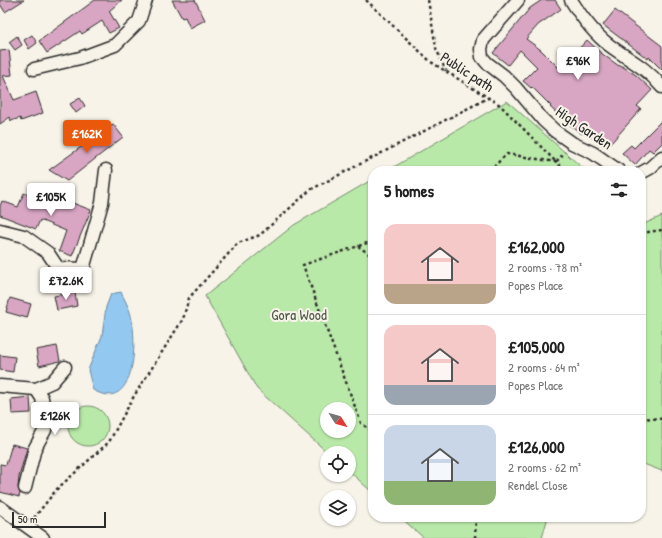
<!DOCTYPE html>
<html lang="en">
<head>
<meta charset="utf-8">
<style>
	:root { --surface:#fff; --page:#f6f6f6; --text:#222; --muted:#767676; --line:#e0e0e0; --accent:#ea580c }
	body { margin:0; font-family:"Patrick Hand",sans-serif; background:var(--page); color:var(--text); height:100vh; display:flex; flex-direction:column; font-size:15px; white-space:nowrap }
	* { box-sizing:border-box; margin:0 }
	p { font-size:13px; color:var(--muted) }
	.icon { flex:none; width:22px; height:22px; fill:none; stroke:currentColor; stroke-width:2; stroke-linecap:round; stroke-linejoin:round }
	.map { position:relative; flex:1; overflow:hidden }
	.panel { position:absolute; left:368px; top:166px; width:278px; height:356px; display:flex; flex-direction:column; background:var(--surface); border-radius:16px; box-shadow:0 1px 3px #0004 }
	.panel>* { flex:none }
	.needle { width:26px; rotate:127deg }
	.buttons { position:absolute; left:320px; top:402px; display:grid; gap:8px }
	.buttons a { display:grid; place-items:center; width:36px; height:36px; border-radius:50%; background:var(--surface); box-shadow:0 1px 3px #0004; font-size:20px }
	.scale { position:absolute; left:12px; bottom:10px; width:94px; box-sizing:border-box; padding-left:4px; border:2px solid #2b2b2b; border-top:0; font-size:11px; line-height:14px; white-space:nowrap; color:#2b2b2b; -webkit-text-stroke:3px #f7f3e8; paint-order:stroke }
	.price { position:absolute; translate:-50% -34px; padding:0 9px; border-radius:4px; background:#fff; color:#222; font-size:13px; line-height:26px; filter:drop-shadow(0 1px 2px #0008) }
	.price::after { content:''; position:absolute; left:50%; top:24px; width:12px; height:9px; margin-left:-6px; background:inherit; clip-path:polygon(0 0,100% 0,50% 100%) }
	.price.on { background:var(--accent); color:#fff }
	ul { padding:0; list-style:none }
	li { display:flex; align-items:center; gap:12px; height:100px; padding:0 16px }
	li+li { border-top:1px solid var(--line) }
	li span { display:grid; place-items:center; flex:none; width:112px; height:80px; border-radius:12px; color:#555 }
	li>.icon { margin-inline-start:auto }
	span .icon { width:48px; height:48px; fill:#fffc; stroke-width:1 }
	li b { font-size:17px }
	h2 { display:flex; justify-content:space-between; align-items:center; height:48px; padding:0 16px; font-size:17px }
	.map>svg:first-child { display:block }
</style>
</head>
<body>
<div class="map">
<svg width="662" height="538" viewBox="0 0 662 538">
	<rect width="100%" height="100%" fill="#f7f3e8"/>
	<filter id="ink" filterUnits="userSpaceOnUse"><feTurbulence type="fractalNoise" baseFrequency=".025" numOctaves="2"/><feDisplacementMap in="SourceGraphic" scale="8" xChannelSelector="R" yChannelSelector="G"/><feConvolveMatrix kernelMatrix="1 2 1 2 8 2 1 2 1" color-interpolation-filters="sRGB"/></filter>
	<g filter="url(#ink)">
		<g fill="#b9e9a8" stroke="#728a6a" fill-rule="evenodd">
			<polygon points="507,101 586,171 387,171 500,105"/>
			<path d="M373,179v314l-24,-22v-18h-21l-71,-64 -52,-93 89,-71zM327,409h22v22h-22z"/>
			<polygon points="662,216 662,471 641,463 641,219 646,223"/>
			<circle cx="88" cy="426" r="20"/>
			<polygon points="400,517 548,517 542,538 424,538"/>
		</g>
		<path fill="#93c8f1" stroke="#6989a2" d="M121,292c3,7 7,13 9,20 8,25 7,103 -37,78l-5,-20 14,-34 4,-29 5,-13z"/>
		<g fill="#d8a6c3" stroke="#2b2b2b">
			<polygon points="0,0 24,0 5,12 0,4"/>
			<polygon points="95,0 122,0 109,11 119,28 109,33 102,21 82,34 80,31 47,53 39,41"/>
			<polygon points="172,0 195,0 205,20 190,28 185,17 182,18"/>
			<polygon points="542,0 555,0 561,9 538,25 526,39 541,50 560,69 587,40 601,53 619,66 620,65 636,75 652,90 637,106 641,109 611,143 608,140 604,146 583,131 582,134 565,121 550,107 551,106 532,87 531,88 523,81 537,67 520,50 508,65 493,53 530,8"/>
			<polygon points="615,10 662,46 662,70 649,57 648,59 603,25"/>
			<polygon points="32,35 37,43 29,49 24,40"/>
			<polygon points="17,36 22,45 15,50 9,42"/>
			<polygon points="9,50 12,75 3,76 14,100 36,92 43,113 21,121 20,118 11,121 10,117 0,124 0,51"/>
			<polygon points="80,98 85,106 76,113 70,104"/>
			<polygon points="662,120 662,143 653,152 649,149 635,165 622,153 631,145 634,148"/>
			<polygon points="113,124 123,137 67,181 49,170"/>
			<polygon points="52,192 71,199 70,202 91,210 72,256 59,251 66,231 40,220 36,229 0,215 0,206 2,201 18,207 24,193 47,203"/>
			<polygon points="75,292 77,306 57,310 54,296"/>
			<polygon points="10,298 31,304 27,318 6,312"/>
			<polygon points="57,346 60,361 39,366 36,350"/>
			<polygon points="0,355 15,357 13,372 0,370"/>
			<polygon points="30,397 31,413 12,414 11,399"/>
			<polygon points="12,444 27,448 19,477 18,487 20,493 19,497 0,492 0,464 6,465"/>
		</g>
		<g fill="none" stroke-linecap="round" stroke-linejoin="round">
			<g stroke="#2b2b2b" stroke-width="15">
				<g id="minor">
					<polyline points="518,0 483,40 481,49 482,57 487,63 504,76 516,88 543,120 555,131 572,143 593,153 619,171"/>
					<path d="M571,0c10,16 22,33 38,45 20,15 37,22 53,42"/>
					<polyline points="34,69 80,58 115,45 139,21 146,0"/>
					<polyline points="641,173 650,168 662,157"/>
					<polyline points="0,230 24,236 48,253 58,268 83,269 102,203 106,170"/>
					<polyline points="0,386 36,389 52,382 65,367"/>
					<polyline points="25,488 35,448 45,430 45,416 42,398 36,389"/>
					<polyline points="0,507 43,538"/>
				</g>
			</g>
			<g stroke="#2b2b2b" stroke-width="2.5" stroke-dasharray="3 3" stroke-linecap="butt">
				<polyline points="366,0 431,62 500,105 556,162 565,152"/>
				<polyline points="428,0 436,48 446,71"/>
				<polyline points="489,171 507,154 556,162 567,171"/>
				<polyline points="641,233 662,230"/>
				<polyline points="373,241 303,265 361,423 373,432"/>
				<polyline points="358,246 373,257"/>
				<polyline points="641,418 662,419"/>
				<polyline points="34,518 57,489 109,442 134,396 183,319 189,298 238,243 260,235 310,190 488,98"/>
				<polyline points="475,538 476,517"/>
			</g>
			<use href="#minor" stroke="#f7f3e8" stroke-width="12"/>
		</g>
	</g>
	<g text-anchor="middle" stroke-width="4" stroke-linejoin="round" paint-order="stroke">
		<g font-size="15" fill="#2b2b2b" stroke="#f7f3e8">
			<text transform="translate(467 72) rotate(33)" y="5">Public path</text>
			<text transform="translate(584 128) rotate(34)" y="5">High Garden</text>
		</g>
		<g font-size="15" fill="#4e5a4a" stroke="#f7f3e8">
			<text x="299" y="320">Gora Wood</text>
		</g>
	</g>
</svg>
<div class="buttons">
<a><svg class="needle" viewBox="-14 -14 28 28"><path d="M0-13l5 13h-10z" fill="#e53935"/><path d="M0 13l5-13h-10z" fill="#767676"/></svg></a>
<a><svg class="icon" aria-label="locate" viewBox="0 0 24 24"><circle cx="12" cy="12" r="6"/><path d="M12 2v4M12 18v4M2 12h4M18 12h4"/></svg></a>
<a><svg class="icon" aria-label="layers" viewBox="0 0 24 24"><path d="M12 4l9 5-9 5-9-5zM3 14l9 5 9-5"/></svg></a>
</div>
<div class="scale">50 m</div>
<b class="price" style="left:578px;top:81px">£96K</b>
<b class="price on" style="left:87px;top:154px">£162K</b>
<b class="price" style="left:51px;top:217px">£105K</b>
<b class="price" style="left:66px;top:301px">£72.6K</b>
<b class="price" style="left:55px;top:436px">£126K</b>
<section class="panel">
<h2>5 homes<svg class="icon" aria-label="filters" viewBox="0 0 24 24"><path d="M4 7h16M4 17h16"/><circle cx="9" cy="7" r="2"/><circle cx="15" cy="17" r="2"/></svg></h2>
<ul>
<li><span style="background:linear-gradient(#f6c9c9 75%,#b9a48a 0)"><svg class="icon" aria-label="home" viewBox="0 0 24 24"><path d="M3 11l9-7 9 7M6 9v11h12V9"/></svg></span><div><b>£162,000</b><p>2 rooms · 78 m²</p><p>Popes Place</p></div></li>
<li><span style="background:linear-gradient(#f6c9c9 75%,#9aa5b1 0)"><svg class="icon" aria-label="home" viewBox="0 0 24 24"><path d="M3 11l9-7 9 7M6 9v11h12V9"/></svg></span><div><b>£105,000</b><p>2 rooms · 64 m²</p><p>Popes Place</p></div></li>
<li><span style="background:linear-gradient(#c9d6e8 70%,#8fb573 0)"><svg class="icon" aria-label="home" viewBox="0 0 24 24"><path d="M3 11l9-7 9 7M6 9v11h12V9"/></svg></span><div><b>£126,000</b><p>2 rooms · 62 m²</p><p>Rendel Close</p></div></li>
</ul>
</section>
</div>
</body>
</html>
